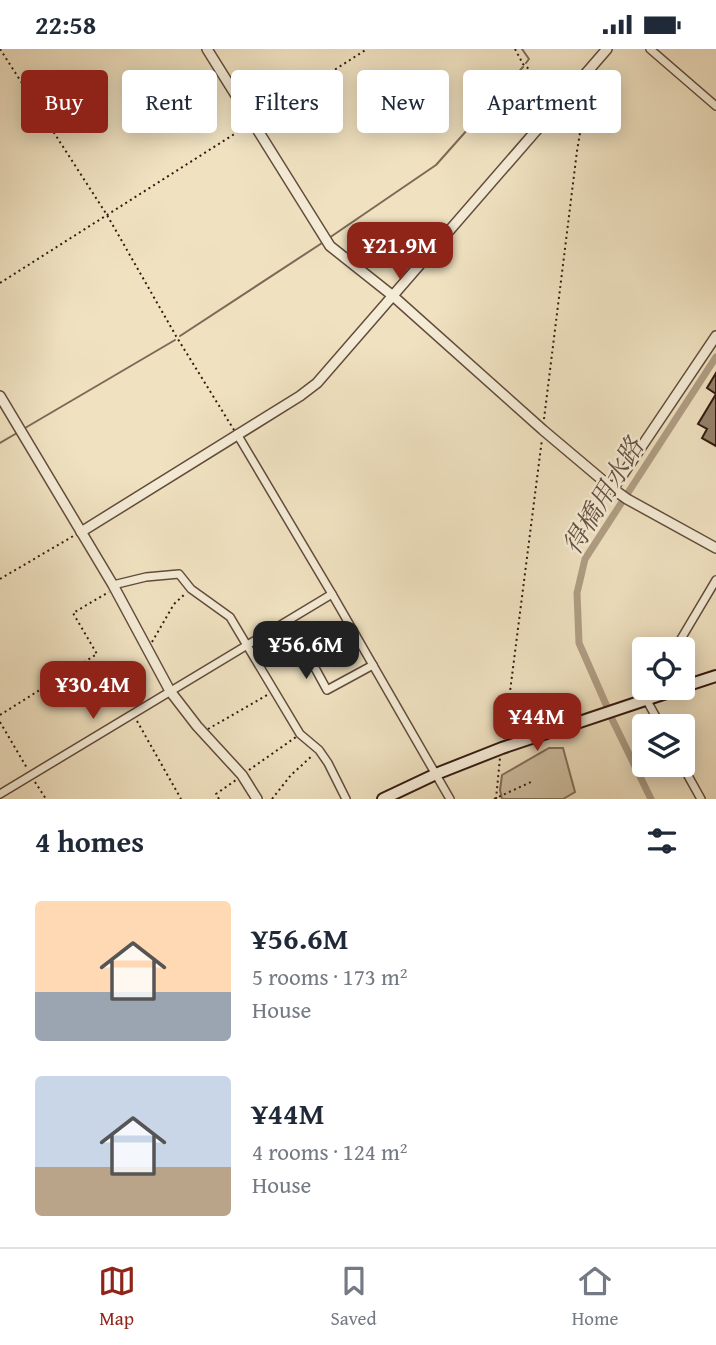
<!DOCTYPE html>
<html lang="en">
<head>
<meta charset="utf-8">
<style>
	:root { --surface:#fff; --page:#f6f6f7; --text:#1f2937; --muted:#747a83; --line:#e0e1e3; --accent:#8f2418 }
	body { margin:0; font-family:"Gentium Book Plus","Noto Serif JP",serif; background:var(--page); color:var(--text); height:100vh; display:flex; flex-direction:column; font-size:26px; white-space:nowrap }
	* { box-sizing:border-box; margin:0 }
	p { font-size:23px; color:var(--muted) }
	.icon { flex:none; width:38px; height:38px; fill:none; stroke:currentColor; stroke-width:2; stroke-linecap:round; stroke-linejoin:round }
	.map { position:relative; height:750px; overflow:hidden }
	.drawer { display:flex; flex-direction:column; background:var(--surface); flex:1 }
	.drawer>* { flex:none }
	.top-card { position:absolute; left:21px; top:21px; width:676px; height:63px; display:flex; gap:14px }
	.tools { position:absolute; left:632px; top:588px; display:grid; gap:14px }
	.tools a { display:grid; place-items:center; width:63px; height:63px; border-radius:7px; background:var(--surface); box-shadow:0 4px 18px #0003; font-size:35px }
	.price { position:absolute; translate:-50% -60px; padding:0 16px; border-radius:14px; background:var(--accent); color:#fff; font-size:23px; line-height:46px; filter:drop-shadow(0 2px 4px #0008) }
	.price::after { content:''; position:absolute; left:50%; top:42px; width:21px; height:16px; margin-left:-10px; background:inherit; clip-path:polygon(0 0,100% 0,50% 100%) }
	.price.current { background:#222; color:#fff }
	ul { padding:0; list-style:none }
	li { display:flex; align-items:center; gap:21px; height:175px; padding:0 35px }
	li span { display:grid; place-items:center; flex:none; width:196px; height:140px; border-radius:7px; color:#555 }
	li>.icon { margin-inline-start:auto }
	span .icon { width:84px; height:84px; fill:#fffc; stroke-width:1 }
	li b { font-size:30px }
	h2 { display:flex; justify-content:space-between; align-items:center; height:84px; padding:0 35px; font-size:30px }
	.chip { padding:0 24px; border-radius:7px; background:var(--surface); box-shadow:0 4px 18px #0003; font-size:24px; line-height:63px }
	.chip.current { background:var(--accent); color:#fff }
	.status { display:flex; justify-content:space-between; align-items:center; height:49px; padding:0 35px; background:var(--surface); direction:ltr }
	.status svg { height:19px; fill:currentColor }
	.tab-bar { display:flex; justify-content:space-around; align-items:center; height:98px; border-top:2px solid var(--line); background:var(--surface); font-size:19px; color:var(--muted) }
	.tab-bar a { display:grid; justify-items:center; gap:4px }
	.tab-bar .current { color:var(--accent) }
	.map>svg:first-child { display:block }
</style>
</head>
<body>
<div class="status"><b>22:58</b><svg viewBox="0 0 49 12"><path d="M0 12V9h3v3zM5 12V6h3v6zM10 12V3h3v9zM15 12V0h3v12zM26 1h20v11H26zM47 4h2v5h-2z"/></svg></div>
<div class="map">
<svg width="716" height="750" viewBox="0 0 716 750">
	<rect width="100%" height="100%" fill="#f0e2c1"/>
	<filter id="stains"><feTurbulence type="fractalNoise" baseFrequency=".00286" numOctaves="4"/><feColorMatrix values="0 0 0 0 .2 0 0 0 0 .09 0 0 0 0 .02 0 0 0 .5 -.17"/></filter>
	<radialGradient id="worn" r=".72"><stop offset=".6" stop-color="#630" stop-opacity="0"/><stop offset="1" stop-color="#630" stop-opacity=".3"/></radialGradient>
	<polygon fill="#d0c0a3" stroke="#826d5a" stroke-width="2" points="549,699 563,699 575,743 563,750 502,750 500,741 502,726"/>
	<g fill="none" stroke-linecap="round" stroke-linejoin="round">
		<g stroke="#7e6956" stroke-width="2">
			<polyline points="522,0 529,10 526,14"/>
			<polyline points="329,189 436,116 523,18"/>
			<polyline points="180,287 322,194"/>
			<polyline points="25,379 175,291"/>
			<polyline points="0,394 17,384"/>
		</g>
		<g stroke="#b09e85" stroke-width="7">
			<polyline points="608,660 579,594 577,544 585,510 716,308"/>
			<polyline points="611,668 651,750"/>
		</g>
	</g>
	<polygon fill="#95826c" stroke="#331a10" stroke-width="2" points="716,324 716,397 702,389 707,380 698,375 716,345 707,339"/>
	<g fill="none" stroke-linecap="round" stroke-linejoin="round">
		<g stroke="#624c3c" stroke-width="10">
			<g id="minor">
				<polyline points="650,0 716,57"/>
				<polyline points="237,385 332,545 450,750"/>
				<polyline points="113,536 146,528 179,525 191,540 230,568 300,685 319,701 328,714 346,750"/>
				<polyline points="353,581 309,608 327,641 373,616"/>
				<polyline points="675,600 716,531"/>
				<polyline points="653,639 646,650 661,677"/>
				<polyline points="682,716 701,750"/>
				<polyline points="0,745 332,545"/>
			</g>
		</g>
		<g stroke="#624c3c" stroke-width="12">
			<g id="tertiary">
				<polyline points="207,0 330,197 393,247 543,381 613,440 627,450 716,499"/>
				<polyline points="0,347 113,536 170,642 197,677 242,726 257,750"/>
				<polyline points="613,440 716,287"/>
				<polyline points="81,483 300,347 317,334 607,0"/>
			</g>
		</g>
		<g stroke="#331a10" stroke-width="14">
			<g id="secondary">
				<polyline points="682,638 716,627"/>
				<polyline points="383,750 436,725 502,699 681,639"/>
			</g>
		</g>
		<g stroke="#331a10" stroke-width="2" stroke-dasharray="2 3.5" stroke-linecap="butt">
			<polyline points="0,0 107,166 176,287 234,381"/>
			<polyline points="515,0 523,15 557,44"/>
			<polyline points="261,68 367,0"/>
			<polyline points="0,234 247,77"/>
			<polyline points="544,370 577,102 588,36"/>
			<polyline points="0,530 75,486"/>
			<polyline points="152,593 174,555 186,544"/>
			<polyline points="0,666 97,605 73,564 109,543"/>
			<polyline points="137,672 181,750"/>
			<polyline points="0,673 27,719"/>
			<polyline points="208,680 267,646"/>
			<polyline points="504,690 542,390"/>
			<polyline points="249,721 296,688"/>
			<polyline points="35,733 46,750"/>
			<polyline points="219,750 216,745 236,731"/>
			<polyline points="272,750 291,726 313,706"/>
			<polyline points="494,750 531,733"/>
			<polyline points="496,750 500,709"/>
		</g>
		<use href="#minor" stroke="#f5ecd7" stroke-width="7"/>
		<use href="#tertiary" stroke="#f5ecd7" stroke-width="9"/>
		<use href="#secondary" stroke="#f5ecd7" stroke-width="10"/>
	</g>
	<g text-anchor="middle" stroke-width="5" stroke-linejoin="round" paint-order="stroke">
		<g font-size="26" font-style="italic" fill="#654f3f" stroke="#f5ecd7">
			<text transform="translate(603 447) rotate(-59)" y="9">得橋用水路</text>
		</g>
	</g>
	<rect width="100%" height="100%" filter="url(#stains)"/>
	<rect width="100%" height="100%" fill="url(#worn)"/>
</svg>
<div class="tools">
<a><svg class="icon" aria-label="locate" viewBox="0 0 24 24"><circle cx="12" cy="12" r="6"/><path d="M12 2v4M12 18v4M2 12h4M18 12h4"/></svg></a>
<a><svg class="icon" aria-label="layers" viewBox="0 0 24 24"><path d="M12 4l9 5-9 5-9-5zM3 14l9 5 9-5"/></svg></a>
</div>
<b class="price" style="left:400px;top:233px">¥21.9M</b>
<b class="price current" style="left:306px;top:632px">¥56.6M</b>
<b class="price" style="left:93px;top:672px">¥30.4M</b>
<b class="price" style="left:537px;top:704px">¥44M</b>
<div class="top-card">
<a class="chip current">Buy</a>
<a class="chip">Rent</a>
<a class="chip">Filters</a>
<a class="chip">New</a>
<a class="chip">Apartment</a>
</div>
</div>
<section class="drawer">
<h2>4 homes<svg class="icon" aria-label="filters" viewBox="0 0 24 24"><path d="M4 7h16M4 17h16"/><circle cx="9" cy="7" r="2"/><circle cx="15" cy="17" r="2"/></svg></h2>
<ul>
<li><span style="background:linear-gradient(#ffd9b3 65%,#9aa5b1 0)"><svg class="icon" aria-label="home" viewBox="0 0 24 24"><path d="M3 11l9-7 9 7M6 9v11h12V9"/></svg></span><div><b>¥56.6M</b><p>5 rooms · 173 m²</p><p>House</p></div></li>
<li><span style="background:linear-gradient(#c9d6e8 65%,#b9a48a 0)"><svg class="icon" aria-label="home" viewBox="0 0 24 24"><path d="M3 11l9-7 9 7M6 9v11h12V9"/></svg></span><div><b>¥44M</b><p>4 rooms · 124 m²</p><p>House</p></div></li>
</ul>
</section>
<nav class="tab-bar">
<a class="current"><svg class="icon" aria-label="map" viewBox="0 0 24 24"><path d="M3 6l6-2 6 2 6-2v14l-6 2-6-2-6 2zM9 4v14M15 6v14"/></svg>Map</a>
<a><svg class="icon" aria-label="saved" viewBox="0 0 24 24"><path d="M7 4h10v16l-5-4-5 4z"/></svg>Saved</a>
<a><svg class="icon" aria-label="home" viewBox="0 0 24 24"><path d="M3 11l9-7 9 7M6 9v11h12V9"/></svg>Home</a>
</nav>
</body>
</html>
